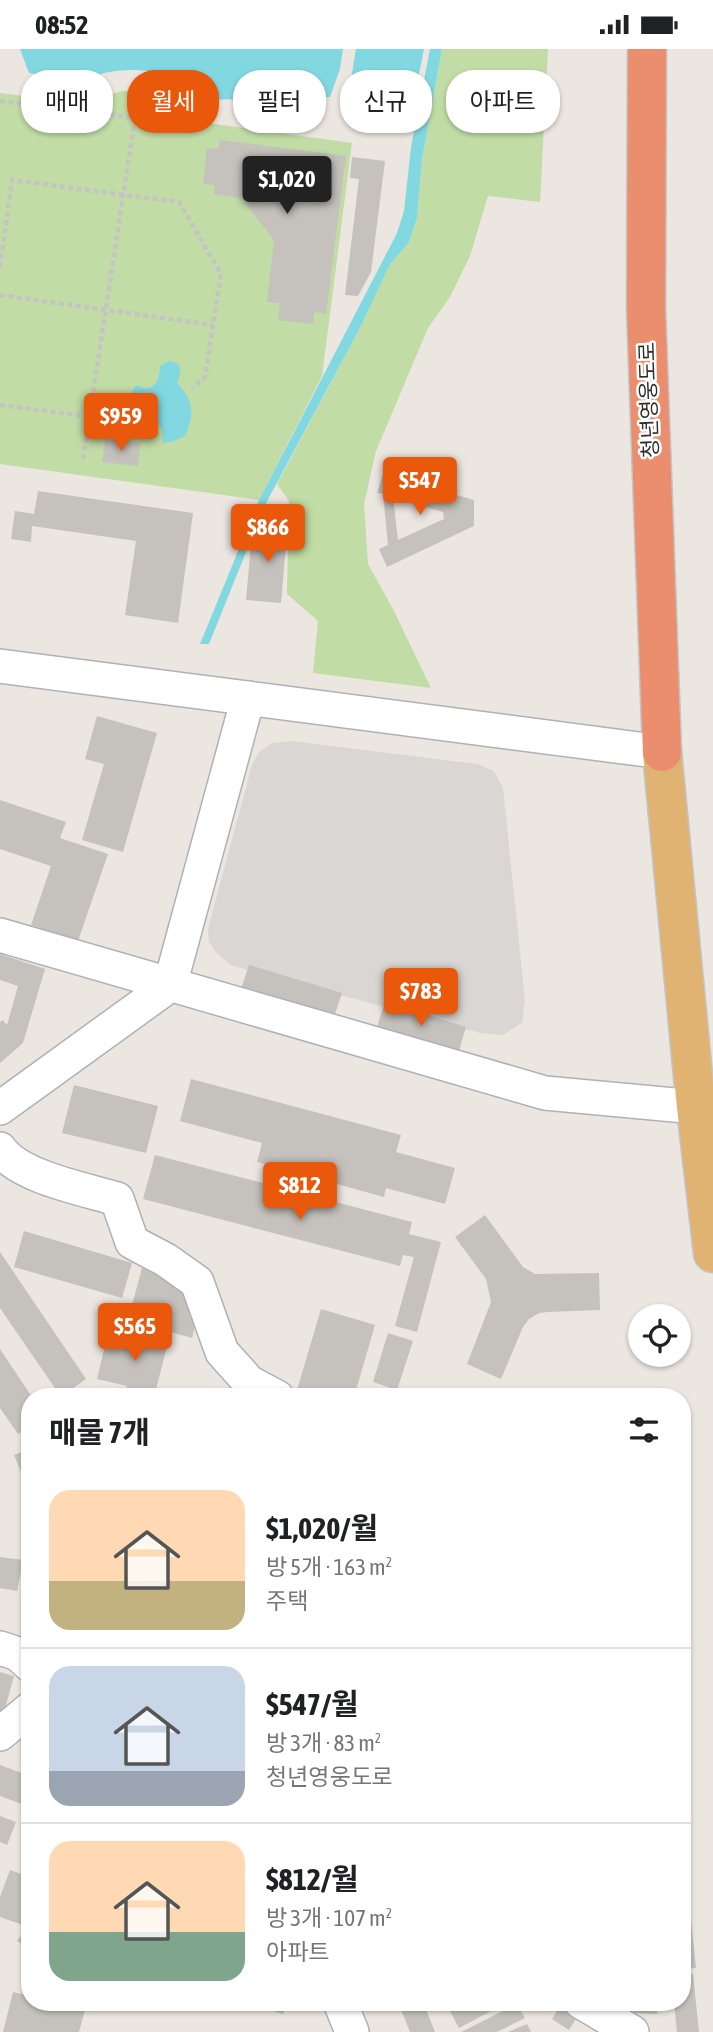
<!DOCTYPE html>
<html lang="ko">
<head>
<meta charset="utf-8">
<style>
	:root { --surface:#fff; --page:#f2f2f2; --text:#202124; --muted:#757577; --line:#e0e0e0; --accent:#ea580c }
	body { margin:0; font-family:"Asap Condensed","Noto Sans KR",sans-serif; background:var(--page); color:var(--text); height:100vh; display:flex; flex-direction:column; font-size:26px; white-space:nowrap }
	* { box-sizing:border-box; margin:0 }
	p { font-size:23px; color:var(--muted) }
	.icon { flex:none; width:38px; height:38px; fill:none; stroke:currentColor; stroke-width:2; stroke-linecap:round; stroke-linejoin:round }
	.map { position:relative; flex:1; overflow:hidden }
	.sheet { position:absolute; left:21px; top:1339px; width:670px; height:623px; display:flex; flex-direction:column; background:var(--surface); border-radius:28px; box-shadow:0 2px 5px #0004 }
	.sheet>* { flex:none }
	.guide { position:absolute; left:21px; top:21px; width:672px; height:63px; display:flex; gap:14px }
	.controls { position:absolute; left:628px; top:1255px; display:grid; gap:14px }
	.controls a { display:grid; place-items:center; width:63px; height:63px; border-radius:50%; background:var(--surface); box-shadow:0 2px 5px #0004; font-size:35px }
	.price { position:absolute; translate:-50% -60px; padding:0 16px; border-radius:7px; background:var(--accent); color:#fff; font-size:23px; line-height:46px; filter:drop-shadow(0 2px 4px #0008) }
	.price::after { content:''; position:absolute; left:50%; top:42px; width:21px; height:16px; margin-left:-10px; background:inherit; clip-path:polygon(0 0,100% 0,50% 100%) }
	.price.active { background:#222; color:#fff }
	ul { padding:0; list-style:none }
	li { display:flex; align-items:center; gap:21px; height:175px; padding:0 28px }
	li+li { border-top:2px solid var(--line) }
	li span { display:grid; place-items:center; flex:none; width:196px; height:140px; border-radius:21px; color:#555 }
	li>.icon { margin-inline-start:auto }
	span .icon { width:84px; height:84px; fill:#fffc; stroke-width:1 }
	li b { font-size:30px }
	h2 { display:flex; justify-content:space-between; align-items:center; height:84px; padding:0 28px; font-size:30px }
	.tag { padding:0 24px; border-radius:28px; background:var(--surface); box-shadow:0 2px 5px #0004; font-size:24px; line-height:63px }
	.tag.active { background:var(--accent); color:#fff }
	.status { display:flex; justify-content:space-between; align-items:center; height:49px; padding:0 35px; background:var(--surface); direction:ltr }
	.status svg { height:19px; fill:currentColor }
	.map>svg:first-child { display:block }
</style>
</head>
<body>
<div class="status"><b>08:52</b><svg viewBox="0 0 49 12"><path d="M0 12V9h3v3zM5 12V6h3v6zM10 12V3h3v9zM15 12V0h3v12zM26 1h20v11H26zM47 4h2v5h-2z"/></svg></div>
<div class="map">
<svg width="713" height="1983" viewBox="0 0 713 1983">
	<rect width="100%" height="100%" fill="#ece6e1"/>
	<g fill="#c1dca5">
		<polygon points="442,0 548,0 540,153 488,147 470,207 450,248 428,279 376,402 364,455 368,515 393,560 431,639 313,624 318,572 287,545 289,452 277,435 361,277 389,217 409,193 417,169 422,110"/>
		<path d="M134,41c26,3 30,10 45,29l173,24 -30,233 -63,124 -259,-36v-371l94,12c13,-11 23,-14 40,-15z"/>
	</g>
	<polygon fill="#d9d6d3" points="291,692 478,715 494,722 503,739 525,951 522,974 503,986 480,984 230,916 215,902 209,893 208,880 252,716 259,703 272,694"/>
	<g fill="#82d8e0">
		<path d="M20,0h323l-3,20 -10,28 -128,3c-20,-30 -65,-34 -98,-27 -6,2 -10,5 -16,6 -18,4 -40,-3 -59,-6z"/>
		<polygon points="356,0 424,0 410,70 348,66 346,60"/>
		<polygon points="430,0 442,0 422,110 417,169 409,193 389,217 361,277 265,456 209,595 200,595 259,451 397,184 404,162 411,98"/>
		<path d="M169,312c14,2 13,10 8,22 17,17 18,32 8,53l-14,6 -8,1 -1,-13 -15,-23 -6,1 -6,-4 -3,-13 4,-6c17,9 24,-3 24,-19z"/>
	</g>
	<g fill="#c5c1bc" fill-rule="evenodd">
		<polygon points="220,91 346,107 326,265 314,263 313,275 278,271 280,254 267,253 274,191 241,149 214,145 215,136 203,135 207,99 218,100"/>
		<polygon points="352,108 385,112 371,223 358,247 345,246 359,130 350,129"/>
		<polygon points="105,390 140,394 138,417 102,413"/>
		<path d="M383,425l91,26v26l-87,41 -8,-18 9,-4 -5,-51 -6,-1zM393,448l50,15 1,7 -46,21z"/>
		<polygon points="38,442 193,464 178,574 125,566 136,492 32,477 31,493 11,490 15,462 34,465"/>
		<polygon points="265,470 288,472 281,554 246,551 251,495 263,496"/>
		<polygon points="97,667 157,684 123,803 82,791 104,715 85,710"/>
		<polygon points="0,751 66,773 60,789 108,805 78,892 31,876 51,817 0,800"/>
		<polygon points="0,905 45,920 23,994 0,1014 0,973 3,971 7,976 18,937 0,931"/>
		<polygon points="249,916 342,944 333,971 240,943"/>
		<polygon points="385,953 466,978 458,1005 376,981"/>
		<polygon points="191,1030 401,1086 396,1103 455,1119 445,1155 386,1139 384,1148 257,1113 262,1094 180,1072"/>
		<polygon points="74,1036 158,1057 146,1104 62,1084"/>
		<polygon points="155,1106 412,1173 409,1185 441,1193 417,1283 395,1277 414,1208 403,1206 400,1217 143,1150"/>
		<polygon points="485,1166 523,1218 535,1225 599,1224 600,1261 548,1263 539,1264 529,1270 523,1278 501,1330 467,1315 491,1253 486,1230 455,1188"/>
		<polygon points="24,1182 132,1214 122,1249 14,1218"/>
		<polygon points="0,1203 86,1330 61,1348 0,1259"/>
		<polygon points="142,1219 187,1232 201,1256 192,1289 128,1271"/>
		<polygon points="321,1260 375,1276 354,1348 317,1348 297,1341"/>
		<polygon points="135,1278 170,1286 154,1348 125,1348 127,1337 97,1330 106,1292 131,1297"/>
		<polygon points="388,1284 413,1292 397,1341 373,1333"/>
		<polygon points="0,1300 32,1348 30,1348 30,1377 18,1385 0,1359"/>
		<polygon points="30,1400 30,1445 14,1406"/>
		<polygon points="0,1508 23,1511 17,1542 0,1539"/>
		<polygon points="30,1557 30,1600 25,1601 22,1558"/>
		<polygon points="0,1623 14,1627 3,1667 0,1666"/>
		<polygon points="0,1716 30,1727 30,1758 0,1747"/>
		<polygon points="0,1767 16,1773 7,1796 0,1793"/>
		<polygon points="682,1803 684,1803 696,1919 682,1920"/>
		<polygon points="10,1821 30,1828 30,1857 23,1876 0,1868 0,1848"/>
		<polygon points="30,1874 30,1900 17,1892"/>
		<polygon points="693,1925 699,1983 677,1983 674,1955 665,1956 665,1953 682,1953 682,1926"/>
		<polygon points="13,1943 30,1947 30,1953 53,1953 85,1961 79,1983 3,1983"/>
		<polygon points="242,1953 287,1953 283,1965"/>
		<polygon points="398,1953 423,1953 435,1983 410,1983"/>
		<polygon points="445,1953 508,1953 459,1979"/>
		<polygon points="634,1953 658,1953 657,1965 634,1964"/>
		<polygon points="517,1955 525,1969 497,1983 461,1983"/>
		<polygon points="560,1957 577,1968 569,1981 552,1970"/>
		<polygon points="527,1975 531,1983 508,1983"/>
	</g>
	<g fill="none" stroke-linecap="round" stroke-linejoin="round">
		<g stroke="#aeb1b7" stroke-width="36">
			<g id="minor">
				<polyline points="0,617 662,703"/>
				<polyline points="0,886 545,1044 696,1058"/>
				<polyline points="0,1059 170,936 248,649"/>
				<path d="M0,1100c19,28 84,40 117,50l15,43 34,18 31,22 25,70 27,30 28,15"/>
				<polyline points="0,1599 18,1605 30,1616"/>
				<polyline points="0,1685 30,1660"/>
				<polyline points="340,1953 352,1983"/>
				<polyline points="581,1953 632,1983"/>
			</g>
		</g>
		<g stroke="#c4c4c4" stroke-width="41">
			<polyline id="major" points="662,703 696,1058 713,1204"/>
		</g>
		<g stroke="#c4c4c4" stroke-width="41">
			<polyline id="highway" points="647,0 646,259 662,703"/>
		</g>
		<g stroke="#c4c4c4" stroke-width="4.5" stroke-dasharray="5 3.5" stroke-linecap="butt">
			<polyline points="0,52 135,69 83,410"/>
			<polyline points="0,218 12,131 179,153 221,225 205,328 192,339"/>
			<polyline points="0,246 213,276"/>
			<polyline points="0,356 139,374 147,371"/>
		</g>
		<use href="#minor" stroke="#fff" stroke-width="33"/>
		<use href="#major" stroke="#e0b373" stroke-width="38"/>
		<use href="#highway" stroke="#eb8e6e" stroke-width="38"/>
	</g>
	<g text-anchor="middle" stroke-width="5" stroke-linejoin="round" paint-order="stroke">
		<g font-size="21" fill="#2d2d2d" stroke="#fff">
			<text transform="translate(649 351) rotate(-92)" y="7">청년영웅도로</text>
		</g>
	</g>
</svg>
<div class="controls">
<a><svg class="icon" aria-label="locate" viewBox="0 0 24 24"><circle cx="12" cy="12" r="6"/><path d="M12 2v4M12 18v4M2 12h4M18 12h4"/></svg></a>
</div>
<b class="price active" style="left:287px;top:167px">$1,020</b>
<b class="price" style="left:121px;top:404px">$959</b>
<b class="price" style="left:420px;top:468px">$547</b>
<b class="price" style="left:268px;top:515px">$866</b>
<b class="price" style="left:421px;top:979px">$783</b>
<b class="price" style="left:300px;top:1173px">$812</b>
<b class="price" style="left:135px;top:1314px">$565</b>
<div class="guide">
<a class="tag">매매</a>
<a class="tag active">월세</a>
<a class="tag">필터</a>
<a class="tag">신규</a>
<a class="tag">아파트</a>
</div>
<section class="sheet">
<h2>매물 7개<svg class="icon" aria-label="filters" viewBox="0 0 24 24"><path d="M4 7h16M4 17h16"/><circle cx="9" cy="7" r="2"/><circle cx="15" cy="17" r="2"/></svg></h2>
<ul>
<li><span style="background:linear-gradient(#ffd9b3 65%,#c2b280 0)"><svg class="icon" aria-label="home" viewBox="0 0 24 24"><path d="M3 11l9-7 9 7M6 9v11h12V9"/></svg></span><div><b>$1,020/월</b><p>방 5개 · 163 m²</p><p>주택</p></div></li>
<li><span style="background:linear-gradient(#c9d6e8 75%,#9aa5b1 0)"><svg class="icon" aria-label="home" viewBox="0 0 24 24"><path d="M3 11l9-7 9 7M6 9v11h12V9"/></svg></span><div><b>$547/월</b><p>방 3개 · 83 m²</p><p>청년영웅도로</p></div></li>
<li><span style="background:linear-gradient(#ffd9b3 65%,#7fa58c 0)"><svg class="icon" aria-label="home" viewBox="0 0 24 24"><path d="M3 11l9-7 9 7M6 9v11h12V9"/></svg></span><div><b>$812/월</b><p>방 3개 · 107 m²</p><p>아파트</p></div></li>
</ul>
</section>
</div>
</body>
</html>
